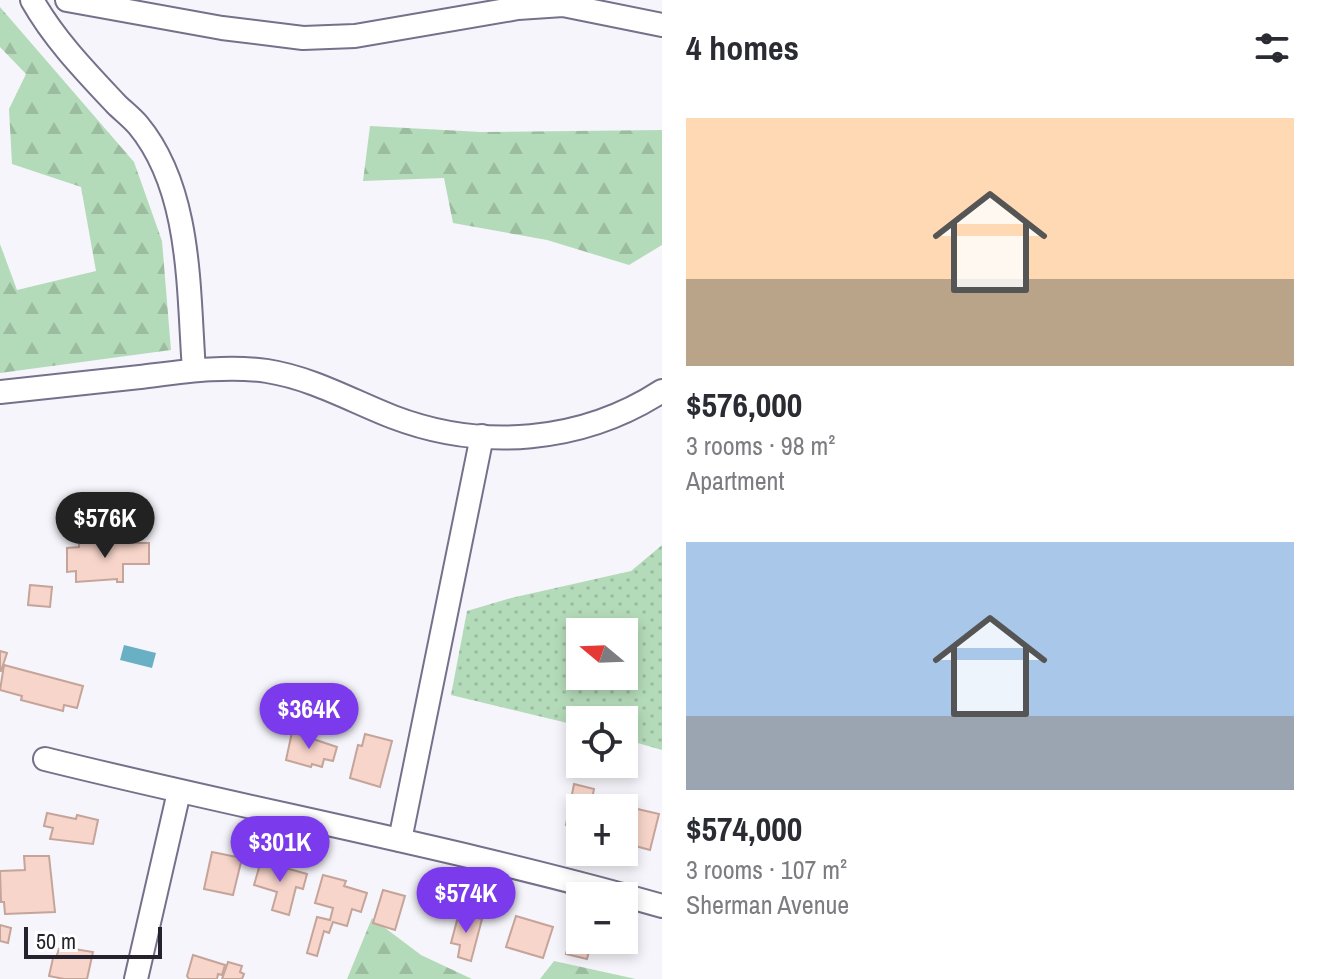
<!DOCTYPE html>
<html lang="en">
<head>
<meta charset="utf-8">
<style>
	:root { --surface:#fff; --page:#f7f7f7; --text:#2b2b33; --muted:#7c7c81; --accent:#7c3aed }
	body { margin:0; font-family:"Archivo Narrow",sans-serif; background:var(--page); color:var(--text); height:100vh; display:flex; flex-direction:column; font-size:30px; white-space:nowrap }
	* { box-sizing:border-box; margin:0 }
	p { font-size:26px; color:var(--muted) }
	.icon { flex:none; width:44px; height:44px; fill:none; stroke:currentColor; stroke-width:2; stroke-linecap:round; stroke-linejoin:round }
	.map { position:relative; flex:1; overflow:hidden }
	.side { display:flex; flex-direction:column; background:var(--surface); width:656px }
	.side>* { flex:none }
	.needle { width:52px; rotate:289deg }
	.fabs { position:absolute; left:566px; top:618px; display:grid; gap:16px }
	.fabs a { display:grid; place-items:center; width:72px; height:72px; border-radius:0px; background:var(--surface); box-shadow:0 4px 12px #0003; font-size:40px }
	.scale { position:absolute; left:24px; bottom:20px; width:138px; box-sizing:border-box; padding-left:8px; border:4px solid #25222d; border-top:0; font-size:22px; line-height:28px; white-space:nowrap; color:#25222d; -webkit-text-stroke:6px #fff; paint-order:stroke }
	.price { position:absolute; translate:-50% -68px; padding:0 18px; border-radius:28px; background:var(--accent); color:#fff; font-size:26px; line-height:52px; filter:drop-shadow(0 2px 4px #0008) }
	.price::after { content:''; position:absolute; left:50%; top:48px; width:24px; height:18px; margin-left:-12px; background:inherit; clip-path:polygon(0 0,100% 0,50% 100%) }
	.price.on { background:#222; color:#fff }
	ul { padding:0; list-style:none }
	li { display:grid; align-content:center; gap:16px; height:424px; padding:0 24px }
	li span { display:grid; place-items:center; height:248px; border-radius:0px; color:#555 }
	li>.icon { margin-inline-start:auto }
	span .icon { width:144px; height:144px; fill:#fffc; stroke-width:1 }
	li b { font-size:34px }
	h2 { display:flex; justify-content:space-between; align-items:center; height:96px; padding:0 24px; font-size:34px }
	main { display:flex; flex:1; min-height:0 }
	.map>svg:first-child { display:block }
</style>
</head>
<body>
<main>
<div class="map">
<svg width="662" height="979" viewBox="0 0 662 979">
	<defs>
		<pattern id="forest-firs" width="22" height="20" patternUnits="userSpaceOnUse" patternTransform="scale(2)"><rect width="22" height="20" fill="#b4dbb9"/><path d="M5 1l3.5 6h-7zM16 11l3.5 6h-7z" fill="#9bbc9f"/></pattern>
		<pattern id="park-dots" width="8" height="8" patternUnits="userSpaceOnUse" patternTransform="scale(2)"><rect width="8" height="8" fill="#b4dbb9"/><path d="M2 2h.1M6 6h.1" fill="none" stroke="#9bbc9f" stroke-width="1.8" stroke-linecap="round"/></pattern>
	</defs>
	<rect width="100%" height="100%" fill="#f6f5fb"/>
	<g fill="url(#forest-firs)">
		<polygon points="0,7 134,162 162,241 171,350 0,373 0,244 17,290 96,271 81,187 12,164 9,109 26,74 0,47"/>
		<polygon points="370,126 481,132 662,130 662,245 629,265 547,240 453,223 444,178 363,181"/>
		<polygon points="372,918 421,955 472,979 347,979"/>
		<polygon points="554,961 636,979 540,979"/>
	</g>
	<path fill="url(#park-dots)" fill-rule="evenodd" d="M662,545v205l-38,-11v-19h-44v6l-129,-31 16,-84 44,-13 120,-27zM580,632h44v44h-44z"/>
	<polygon fill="#69b0c4" points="124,645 156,653 152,668 120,660"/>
	<g fill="#f7d5ca" stroke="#c5a499" stroke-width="2">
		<polygon points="79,543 149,543 149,564 123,564 123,582 117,582 117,579 76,582 76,571 67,572 67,548 79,547"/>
		<polygon points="30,585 52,587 50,607 28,605"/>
		<polygon points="0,651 7,653 1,671 0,671"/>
		<polygon points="4,665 83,686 77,708 64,705 63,711 21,700 22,696 0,690"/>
		<polygon points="292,732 337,747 333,761 324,759 322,767 312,764 311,767 286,760"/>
		<polygon points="365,734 392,741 380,787 350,778 358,745 362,746"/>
		<polygon points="574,784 594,789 591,804 607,808 580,808 580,828 566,825"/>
		<polygon points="629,807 659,814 650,850 624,843"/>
		<polygon points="47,813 76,819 77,815 98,820 93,844 50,839 53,828 44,826"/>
		<polygon points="212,852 242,858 233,895 204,889"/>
		<polygon points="24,856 49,856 55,912 5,914 4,902 1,902 0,871 25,870"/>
		<polygon points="261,861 307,874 303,889 296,887 289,915 272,910 277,892 254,885"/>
		<polygon points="323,875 346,881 344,886 367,893 361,912 352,909 347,926 333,922 329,933 324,931 317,956 307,953 317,917 330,920 333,908 315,903"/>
		<polygon points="383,890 405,896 395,930 373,923"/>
		<polygon points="459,913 482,919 471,961 458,957 460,945 451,943"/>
		<polygon points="516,916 553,927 543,958 506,947"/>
		<polygon points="0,925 11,928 8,943 0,941"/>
		<polygon points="572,931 580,933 580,940 592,940 587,959 566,954"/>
		<polygon points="62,947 93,952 87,979 64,979 49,976 53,958 56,958 59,949 61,950"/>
		<polygon points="193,955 225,965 222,975 218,974 217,979 189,979 187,976"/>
		<polygon points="228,962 242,966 240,972 244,974 242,979 222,979"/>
	</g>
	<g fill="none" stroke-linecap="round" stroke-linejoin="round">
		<g stroke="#76708a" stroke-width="26">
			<g id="minor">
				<path d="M32,0c22,39 53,71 84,104 7,7 15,13 22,21 54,65 50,165 56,245"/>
				<polyline points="67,0 222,28 303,38 355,36 518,8 563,5 662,25"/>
				<path d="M0,392c47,-5 93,-10 140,-15 41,-5 85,-12 127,-6 45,7 85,30 126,46 89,34 189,26 269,-26"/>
				<path d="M45,759c205,51 414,89 617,147"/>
				<polyline points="400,840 482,436"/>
				<polyline points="136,979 179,792"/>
			</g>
		</g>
		<use href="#minor" stroke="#fff" stroke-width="22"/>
	</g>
</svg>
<div class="fabs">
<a><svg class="needle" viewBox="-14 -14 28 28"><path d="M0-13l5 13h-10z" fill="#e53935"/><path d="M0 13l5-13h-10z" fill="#7c7c81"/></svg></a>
<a><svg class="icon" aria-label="locate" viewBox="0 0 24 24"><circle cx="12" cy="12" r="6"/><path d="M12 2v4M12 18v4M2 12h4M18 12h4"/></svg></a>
<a>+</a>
<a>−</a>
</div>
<div class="scale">50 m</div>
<b class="price on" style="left:105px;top:560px">$576K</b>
<b class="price" style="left:309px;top:751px">$364K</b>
<b class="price" style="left:280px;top:884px">$301K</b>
<b class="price" style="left:466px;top:935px">$574K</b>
</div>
<section class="side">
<h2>4 homes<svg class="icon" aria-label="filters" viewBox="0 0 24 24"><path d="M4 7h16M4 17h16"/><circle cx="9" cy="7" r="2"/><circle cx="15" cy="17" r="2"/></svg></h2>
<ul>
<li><span style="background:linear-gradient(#ffd9b3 65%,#b9a48a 0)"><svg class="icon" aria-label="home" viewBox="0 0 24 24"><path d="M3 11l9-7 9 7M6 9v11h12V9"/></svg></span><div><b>$576,000</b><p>3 rooms · 98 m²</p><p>Apartment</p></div></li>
<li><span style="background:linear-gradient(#a9c7e8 70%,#9aa5b1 0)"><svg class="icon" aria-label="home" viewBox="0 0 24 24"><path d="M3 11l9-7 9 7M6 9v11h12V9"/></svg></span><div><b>$574,000</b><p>3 rooms · 107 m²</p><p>Sherman Avenue</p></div></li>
</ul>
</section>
</main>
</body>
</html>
